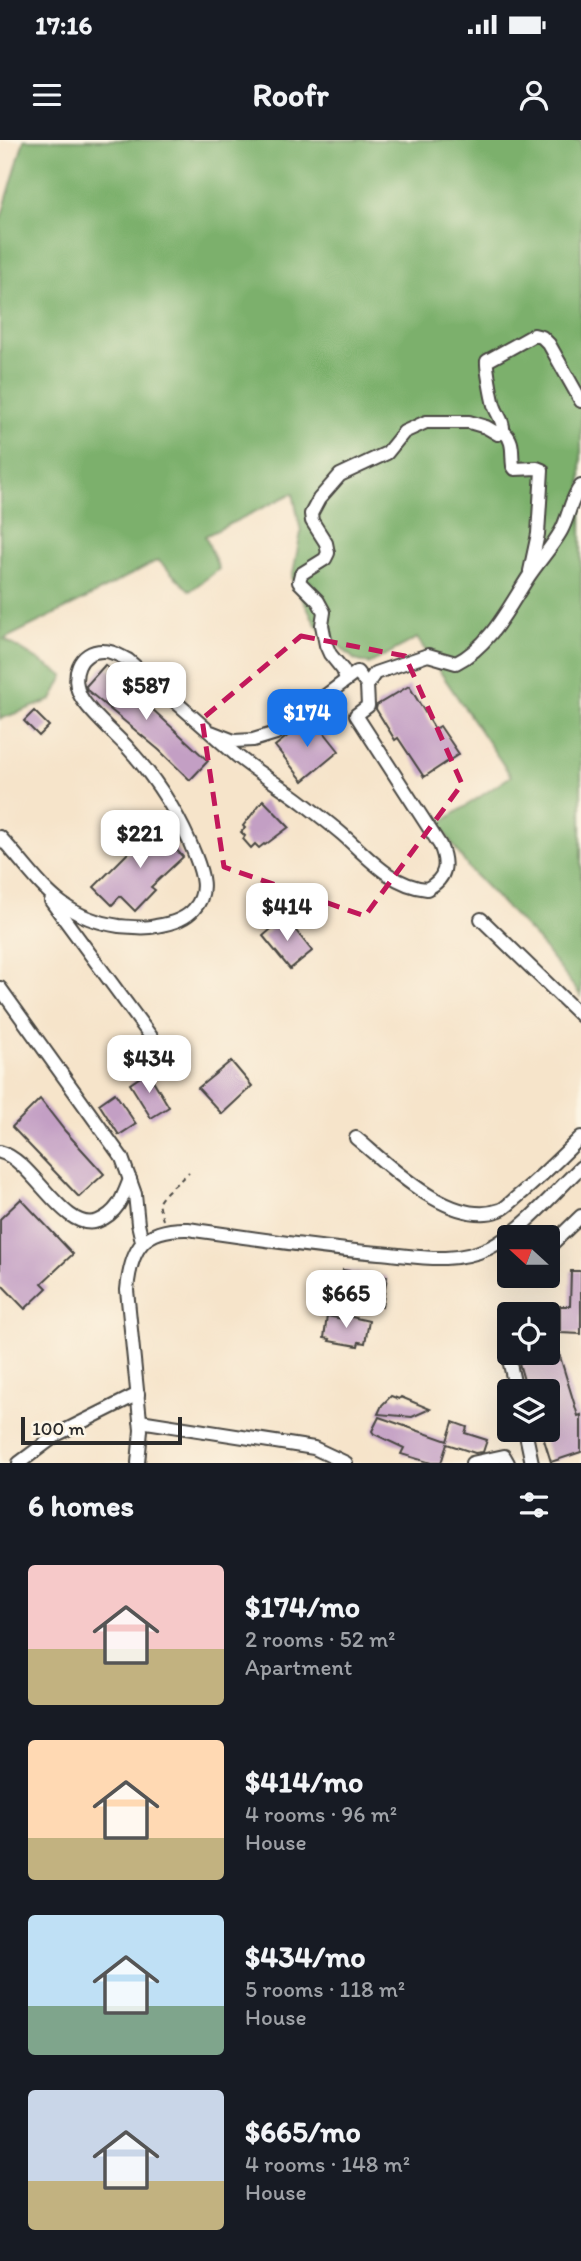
<!DOCTYPE html>
<html lang="en">
<head>
<meta charset="utf-8">
<style>
	:root { --surface:#171b24; --page:#242831; --text:#f1f3f6; --muted:#9ea1a6; --accent:#1a73e8 }
	body { margin:0; font-family:Itim,sans-serif; background:var(--page); color:var(--text); height:100vh; display:flex; flex-direction:column; font-size:26px; white-space:nowrap }
	* { box-sizing:border-box; margin:0 }
	p { font-size:23px; color:var(--muted) }
	.icon { flex:none; width:38px; height:38px; fill:none; stroke:currentColor; stroke-width:2; stroke-linecap:round; stroke-linejoin:round }
	.map { position:relative; height:1323px; overflow:hidden }
	.side { display:flex; flex-direction:column; background:var(--surface); flex:1 }
	.side>* { flex:none }
	.needle { width:46px; rotate:291deg }
	.buttons { position:absolute; left:497px; top:1085px; display:grid; gap:14px }
	.buttons a { display:grid; place-items:center; width:63px; height:63px; border-radius:7px; background:var(--surface); box-shadow:0 7px 28px #0002; font-size:35px }
	.scale { position:absolute; left:21px; bottom:18px; width:161px; box-sizing:border-box; padding-left:7px; border:4px solid #2b2b2b; border-top:0; font-size:19px; line-height:24px; white-space:nowrap; color:#2b2b2b; -webkit-text-stroke:5px #fcf5e5; paint-order:stroke }
	.price { position:absolute; translate:-50% -60px; padding:0 16px; border-radius:14px; background:#fff; color:#222; font-size:23px; line-height:46px; filter:drop-shadow(0 2px 4px #0008) }
	.price::after { content:''; position:absolute; left:50%; top:42px; width:21px; height:16px; margin-left:-10px; background:inherit; clip-path:polygon(0 0,100% 0,50% 100%) }
	.price.current { background:var(--accent); color:#fff }
	ul { padding:0; list-style:none }
	li { display:flex; align-items:center; gap:21px; height:175px; padding:0 28px }
	li span { display:grid; place-items:center; flex:none; width:196px; height:140px; border-radius:7px; color:#555 }
	li>.icon { margin-inline-start:auto }
	span .icon { width:84px; height:84px; fill:#fffc; stroke-width:1 }
	li b { font-size:30px }
	h2 { display:flex; justify-content:space-between; align-items:center; height:84px; padding:0 28px; font-size:30px }
	.status { display:flex; justify-content:space-between; align-items:center; height:49px; padding:0 35px; background:var(--surface); direction:ltr }
	.status svg { height:19px; fill:currentColor }
	header { display:flex; justify-content:space-between; align-items:center; height:91px; padding:0 28px; background:var(--surface); font-size:32px; font-weight:800 }
	.map>svg:first-child { display:block }
</style>
</head>
<body>
<div class="status"><b>17:16</b><svg viewBox="0 0 49 12"><path d="M0 12V9h3v3zM5 12V6h3v6zM10 12V3h3v9zM15 12V0h3v12zM26 1h20v11H26zM47 4h2v5h-2z"/></svg></div>
<header><svg class="icon" aria-label="menu" viewBox="0 0 24 24"><path d="M4 6h16M4 12h16M4 18h16"/></svg>Roofr<svg class="icon" aria-label="person" viewBox="0 0 24 24"><circle cx="12" cy="8" r="4"/><path d="M4 21q1-7 8-7t8 7"/></svg></header>
<div class="map">
<svg width="581" height="1323" viewBox="0 0 581 1323">
	<rect width="100%" height="100%" fill="#fcf5e5"/>
	<filter id="ink" filterUnits="userSpaceOnUse"><feTurbulence type="fractalNoise" baseFrequency=".0143" numOctaves="2"/><feDisplacementMap in="SourceGraphic" scale="14" xChannelSelector="R" yChannelSelector="G"/><feConvolveMatrix kernelMatrix="1 2 1 2 8 2 1 2 1" color-interpolation-filters="sRGB"/></filter>
	<filter id="wash" filterUnits="userSpaceOnUse"><feTurbulence type="fractalNoise" baseFrequency=".00686" numOctaves="4" result="noise"/><feDisplacementMap in="SourceGraphic" scale="28" xChannelSelector="R" yChannelSelector="G"/><feGaussianBlur stdDeviation="1.57" result="paint"/><feColorMatrix in="noise" values="0 0 0 0 0 0 0 0 0 0 0 0 0 0 0 0 0 1.4 0 .05"/><feComposite in="paint" operator="in"/></filter>
	<g filter="url(#wash)">
		<rect width="100%" height="100%" fill="#f6e4ca"/>
		<polygon fill="#7cb06c" stroke="#546e4c" stroke-width="2" points="24,0 581,0 581,856 537,799 470,730 439,684 511,636 417,498 369,524 355,520 316,485 292,438 301,392 293,353 205,396 219,429 190,451 158,420 85,459 4,499 64,536 52,560 0,579 0,82"/>
		<g id="blocks">
			<g fill="#c39fc4">
				<polygon points="105,525 208,621 190,640 159,610 87,550 86,546"/>
				<polygon points="409,546 435,589 440,586 459,614 424,637 398,598 395,600 376,569 377,565"/>
				<polygon points="340,561 346,570 336,576 330,567"/>
				<polygon points="34,571 49,586 39,596 24,581"/>
				<polygon points="312,577 339,611 303,641 275,606"/>
				<polygon points="263,660 289,687 265,705 264,704 259,708 255,704 251,708 243,699 245,696 241,692 245,688 243,686"/>
				<polygon points="155,686 183,717 151,747 155,750 135,771 120,756 112,765 94,747"/>
				<polygon points="285,777 312,811 290,829 263,796"/>
				<polygon points="231,921 252,946 222,974 198,948"/>
				<polygon points="148,932 169,967 151,978 130,944"/>
				<polygon points="115,953 136,984 119,995 99,964"/>
				<polygon points="40,959 65,991 104,1034 79,1057 12,987"/>
				<polygon points="21,1059 73,1114 42,1143 47,1148 25,1169 0,1143 0,1079"/>
				<polygon points="343,1130 387,1137 382,1167 370,1165 371,1161 350,1158 349,1162 339,1160"/>
				<polygon points="571,1131 581,1131 581,1194 560,1193 560,1166 570,1166"/>
				<polygon points="504,1165 517,1166 517,1174 504,1174"/>
				<polygon points="343,1175 369,1181 365,1203 359,1202 358,1206 329,1201 330,1199 324,1198 327,1176 343,1179"/>
				<polygon points="558,1210 578,1276 581,1275 581,1312 551,1322 541,1290 548,1290 548,1251 527,1251 519,1223"/>
				<polygon points="391,1256 399,1259 401,1257 430,1269 412,1277 378,1274 382,1265"/>
				<polygon points="379,1277 447,1301 453,1282 467,1287 465,1293 487,1300 483,1312 475,1313 447,1304 441,1323 431,1323 401,1314 404,1308 374,1294 372,1291"/>
			</g>
		</g>
	</g>
	<g filter="url(#ink)">
		<use href="#blocks" fill-opacity="0" stroke="#494743" stroke-width="2"/>
		<g fill="none" stroke-linecap="round" stroke-linejoin="round">
			<g stroke="#494743" stroke-width="16">
				<g id="minor">
					<path d="M503,291c12,10 8,21 10,35l2,3 22,-1 5,2 -4,64 -8,37"/>
					<path d="M346,539l-3,-9 -13,-16 -4,-9 -4,-20 2,-13 -6,-11 -19,-19 2,-8 24,-15 3,-6 -2,-10 -14,-22 -1,-7 8,-15 21,-24 47,-22 17,-21 22,-10h43l17,5 12,7 5,-3c1,-10 -6,-16 -9,-26 -2,-7 -8,-39 -7,-44l47,-26 8,2 7,7 32,57"/>
					<path d="M367,545l8,-12 53,-18 28,8c35,-18 52,-55 73,-87 10,-15 23,-29 32,-45 8,-14 9,-32 20,-45"/>
					<path d="M0,697c40,43 56,80 119,89 13,1 25,3 37,0 13,-2 29,-6 38,-17 15,-16 8,-36 1,-54 -16,-41 -38,-75 -67,-107 -13,-14 -39,-36 -47,-51 -11,-19 -3,-47 23,-46 9,0 16,5 24,9l108,95c22,18 45,31 67,48 13,10 26,20 39,31 25,22 49,52 85,55 20,-11 21,-25 13,-44l-84,-130 12,-9 -1,-21 -10,-13 -81,61 -23,7 -19,1 -23,-9"/>
					<polyline points="51,761 166,917"/>
					<polyline points="481,779 581,876"/>
					<polyline points="0,848 122,1018 135,1054 138,1084 142,1101"/>
					<path d="M356,998c34,28 95,90 144,72 6,-2 12,-9 17,-13 23,-19 43,-39 64,-60"/>
					<path d="M0,1012c33,8 64,82 98,69 20,-8 25,-24 32,-42"/>
					<polyline points="548,1111 552,1104 581,1076"/>
					<polyline points="510,1224 516,1251"/>
					<polyline points="140,1281 314,1308 346,1323"/>
					<polyline points="525,1290 532,1323"/>
					<polyline points="19,1323 58,1294 138,1254"/>
					<path d="M138,1323l3,-33 -14,-140c4,-42 16,-62 61,-61 63,9 127,19 191,24 38,3 73,12 110,-5 31,-15 67,-57 92,-81"/>
					<polyline points="472,1323 504,1316 508,1323"/>
				</g>
			</g>
			<path stroke="#494743" stroke-width="2" stroke-dasharray="5 5" stroke-linecap="butt" d="M163,1080l-5,-16c5,-12 22,-22 31,-32"/>
			<use href="#minor" stroke="#fff" stroke-width="12"/>
		</g>
	</g>
	<path fill="none" stroke="#c2185b" stroke-width="5" stroke-dasharray="14 9" stroke-linejoin="round" d="M301,496l104,20 57,128 -97,132 -141,-49 -22,-148z"/>
</svg>
<div class="buttons">
<a><svg class="needle" viewBox="-14 -14 28 28"><path d="M0-13l5 13h-10z" fill="#e53935"/><path d="M0 13l5-13h-10z" fill="#9ea1a6"/></svg></a>
<a><svg class="icon" aria-label="locate" viewBox="0 0 24 24"><circle cx="12" cy="12" r="6"/><path d="M12 2v4M12 18v4M2 12h4M18 12h4"/></svg></a>
<a><svg class="icon" aria-label="layers" viewBox="0 0 24 24"><path d="M12 4l9 5-9 5-9-5zM3 14l9 5 9-5"/></svg></a>
</div>
<div class="scale">100 m</div>
<b class="price" style="left:146px;top:582px">$587</b>
<b class="price current" style="left:307px;top:609px">$174</b>
<b class="price" style="left:140px;top:730px">$221</b>
<b class="price" style="left:287px;top:803px">$414</b>
<b class="price" style="left:149px;top:955px">$434</b>
<b class="price" style="left:346px;top:1190px">$665</b>
</div>
<section class="side">
<h2>6 homes<svg class="icon" aria-label="filters" viewBox="0 0 24 24"><path d="M4 7h16M4 17h16"/><circle cx="9" cy="7" r="2"/><circle cx="15" cy="17" r="2"/></svg></h2>
<ul>
<li><span style="background:linear-gradient(#f6c9c9 60%,#c2b280 0)"><svg class="icon" aria-label="home" viewBox="0 0 24 24"><path d="M3 11l9-7 9 7M6 9v11h12V9"/></svg></span><div><b>$174/mo</b><p>2 rooms · 52 m²</p><p>Apartment</p></div></li>
<li><span style="background:linear-gradient(#ffd9b3 70%,#c2b280 0)"><svg class="icon" aria-label="home" viewBox="0 0 24 24"><path d="M3 11l9-7 9 7M6 9v11h12V9"/></svg></span><div><b>$414/mo</b><p>4 rooms · 96 m²</p><p>House</p></div></li>
<li><span style="background:linear-gradient(#bfe0f5 65%,#7fa58c 0)"><svg class="icon" aria-label="home" viewBox="0 0 24 24"><path d="M3 11l9-7 9 7M6 9v11h12V9"/></svg></span><div><b>$434/mo</b><p>5 rooms · 118 m²</p><p>House</p></div></li>
<li><span style="background:linear-gradient(#c9d6e8 65%,#c2b280 0)"><svg class="icon" aria-label="home" viewBox="0 0 24 24"><path d="M3 11l9-7 9 7M6 9v11h12V9"/></svg></span><div><b>$665/mo</b><p>4 rooms · 148 m²</p><p>House</p></div></li>
</ul>
</section>
</body>
</html>
